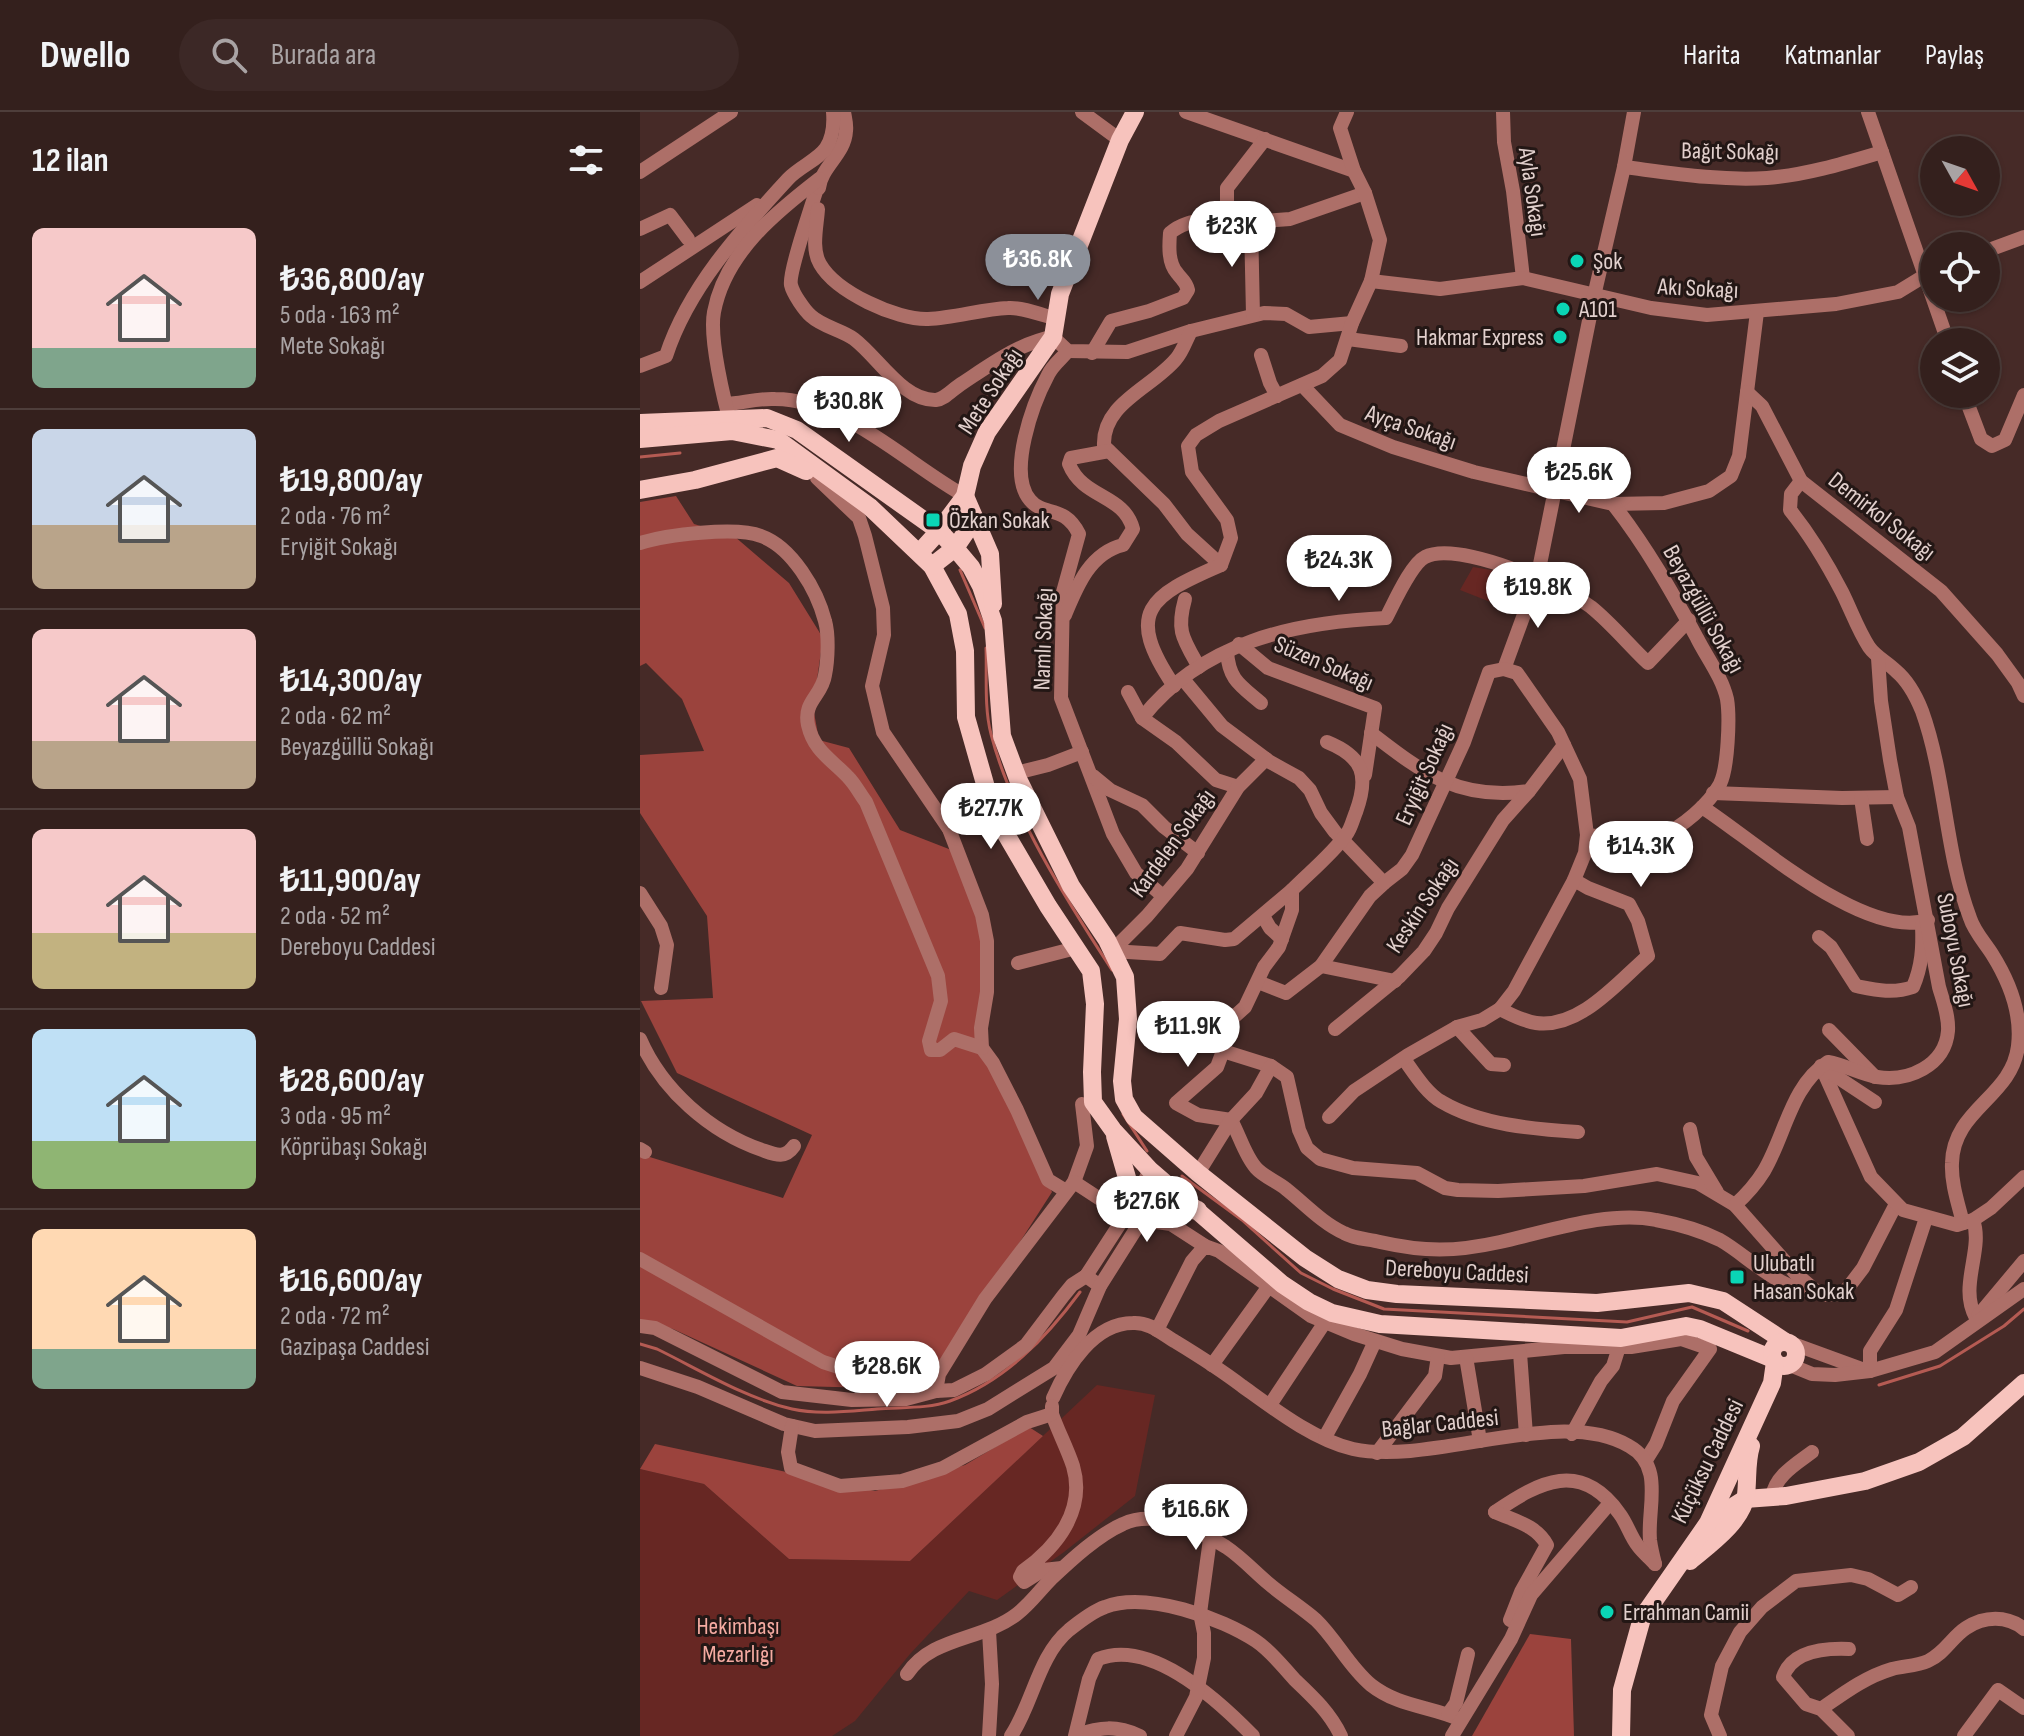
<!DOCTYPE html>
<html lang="tr">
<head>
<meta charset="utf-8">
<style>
	:root { --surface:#34201d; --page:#3c2826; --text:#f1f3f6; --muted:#a9a3a4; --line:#4e3e3b; --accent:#8c9099 }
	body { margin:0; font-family:"Sofia Sans Condensed",sans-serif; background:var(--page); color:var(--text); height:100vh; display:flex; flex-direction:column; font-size:30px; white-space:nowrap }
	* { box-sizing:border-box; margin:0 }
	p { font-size:26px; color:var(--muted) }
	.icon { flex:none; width:44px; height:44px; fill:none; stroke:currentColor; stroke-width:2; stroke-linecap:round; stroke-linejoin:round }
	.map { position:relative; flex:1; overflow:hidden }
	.side { display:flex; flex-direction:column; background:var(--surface); width:640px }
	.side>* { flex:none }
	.needle { width:52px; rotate:130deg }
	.fabs { position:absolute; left:1280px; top:24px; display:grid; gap:16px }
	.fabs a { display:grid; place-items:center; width:80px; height:80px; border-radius:50%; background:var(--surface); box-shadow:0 2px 6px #0004,0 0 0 2px var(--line); font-size:40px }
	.price { position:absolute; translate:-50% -68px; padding:0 18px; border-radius:28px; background:#fff; color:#222; font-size:26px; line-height:52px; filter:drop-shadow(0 2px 4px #0008) }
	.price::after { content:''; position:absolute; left:50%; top:48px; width:24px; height:18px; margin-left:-12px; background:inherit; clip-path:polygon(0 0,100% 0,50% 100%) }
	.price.selected { background:var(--accent); color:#fff }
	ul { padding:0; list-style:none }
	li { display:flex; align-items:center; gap:24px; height:200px; padding:0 32px }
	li+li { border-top:2px solid var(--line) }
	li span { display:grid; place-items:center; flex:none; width:224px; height:160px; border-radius:12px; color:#555 }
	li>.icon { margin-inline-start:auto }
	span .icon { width:96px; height:96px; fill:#fffc; stroke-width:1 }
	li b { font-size:34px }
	h2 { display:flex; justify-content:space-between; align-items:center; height:96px; padding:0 32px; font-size:34px }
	header { display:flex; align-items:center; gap:48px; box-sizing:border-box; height:112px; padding:0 40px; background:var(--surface); border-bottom:2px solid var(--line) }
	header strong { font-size:38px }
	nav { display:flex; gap:44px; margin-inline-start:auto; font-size:28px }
	.search { width:560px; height:72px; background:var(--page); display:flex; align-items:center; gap:20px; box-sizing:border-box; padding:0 28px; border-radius:44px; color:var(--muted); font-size:30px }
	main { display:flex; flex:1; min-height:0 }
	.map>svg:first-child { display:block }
</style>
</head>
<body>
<header>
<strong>Dwello</strong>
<div class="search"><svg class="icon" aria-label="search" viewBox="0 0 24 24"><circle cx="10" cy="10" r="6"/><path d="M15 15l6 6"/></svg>Burada ara</div>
<nav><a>Harita</a><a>Katmanlar</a><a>Paylaş</a></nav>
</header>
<main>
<section class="side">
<h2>12 ilan<svg class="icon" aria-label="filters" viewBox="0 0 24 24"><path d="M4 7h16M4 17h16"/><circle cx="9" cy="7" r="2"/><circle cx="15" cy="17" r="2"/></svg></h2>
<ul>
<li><span style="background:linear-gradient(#f6c9c9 75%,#7fa58c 0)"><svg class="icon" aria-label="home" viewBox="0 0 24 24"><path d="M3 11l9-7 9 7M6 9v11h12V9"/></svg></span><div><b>₺36,800/ay</b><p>5 oda · 163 m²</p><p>Mete Sokağı</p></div></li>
<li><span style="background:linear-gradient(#c9d6e8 60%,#b9a48a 0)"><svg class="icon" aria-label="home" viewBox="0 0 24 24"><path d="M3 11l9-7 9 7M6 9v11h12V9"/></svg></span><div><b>₺19,800/ay</b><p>2 oda · 76 m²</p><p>Eryiğit Sokağı</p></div></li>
<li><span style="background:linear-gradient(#f6c9c9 70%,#b9a48a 0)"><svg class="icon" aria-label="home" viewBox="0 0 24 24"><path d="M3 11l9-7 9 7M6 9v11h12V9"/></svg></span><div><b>₺14,300/ay</b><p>2 oda · 62 m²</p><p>Beyazgüllü Sokağı</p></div></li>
<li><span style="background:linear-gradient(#f6c9c9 65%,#c2b280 0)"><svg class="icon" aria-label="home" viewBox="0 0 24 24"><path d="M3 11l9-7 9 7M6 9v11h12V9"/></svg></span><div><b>₺11,900/ay</b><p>2 oda · 52 m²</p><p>Dereboyu Caddesi</p></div></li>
<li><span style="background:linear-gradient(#bfe0f5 70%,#8fb573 0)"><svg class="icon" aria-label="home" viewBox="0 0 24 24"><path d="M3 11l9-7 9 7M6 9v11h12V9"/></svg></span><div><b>₺28,600/ay</b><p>3 oda · 95 m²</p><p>Köprübaşı Sokağı</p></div></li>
<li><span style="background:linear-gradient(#ffd9b3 75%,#7fa58c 0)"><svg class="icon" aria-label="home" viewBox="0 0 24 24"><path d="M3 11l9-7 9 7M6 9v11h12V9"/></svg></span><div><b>₺16,600/ay</b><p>2 oda · 72 m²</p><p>Gazipaşa Caddesi</p></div></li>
</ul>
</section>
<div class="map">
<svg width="1384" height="1624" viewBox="0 0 1384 1624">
	<rect width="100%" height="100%" fill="#462a27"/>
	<g fill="#672723">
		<polygon points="833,455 869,461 891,475 881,502 820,478"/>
		<polygon points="457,1273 515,1283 495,1384 424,1440 357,1488 329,1479 270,1542 215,1609 192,1624 0,1624 0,1357 64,1372 149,1447 270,1449"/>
	</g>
	<g fill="#9b433d">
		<polygon points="36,384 54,412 94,424 149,471 183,526 173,595 179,628 209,636 260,718 314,739 350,830 335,920 412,1080 292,1267 270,1277 157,1274 33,1217 0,1210 0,1042 143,1086 172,1023 37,961 1,889 73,886 67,804 0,701 0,643 64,639 42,587 6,551 0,554 0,390"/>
		<polygon points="389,1315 403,1324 270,1449 149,1447 64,1372 0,1357 15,1332 235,1379 325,1353"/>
		<polygon points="890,1522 931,1527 934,1624 832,1624"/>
	</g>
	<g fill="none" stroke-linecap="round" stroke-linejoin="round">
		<g stroke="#b55b53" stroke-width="3">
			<polyline points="0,345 40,341"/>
			<polyline points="320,458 345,516"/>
			<path d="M346,536c1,27 -2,60 5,86 20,79 76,167 121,236"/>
			<polyline points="483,1002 507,1039"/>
			<polyline points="542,1064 602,1108 661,1161 693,1177 744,1197 987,1210 1052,1195 1108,1219"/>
			<path d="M0,1232l17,5c43,21 88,49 135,60 27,6 58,2 85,0 24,-2 51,0 73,-8 55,-20 96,-63 130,-109"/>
			<polyline points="1239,1273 1300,1254 1364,1214 1384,1197"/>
		</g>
		<g stroke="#ad6f68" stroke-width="14">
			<polyline points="442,0 480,28"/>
			<polyline points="546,0 714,59"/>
			<polyline points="863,0 864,30 873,79 883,166"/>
			<polyline points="1228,0 1308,230"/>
			<polyline points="625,27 587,76 587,102 596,111 650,107 725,81"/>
			<path d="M984,55c47,6 95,14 143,11 39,-3 78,-15 115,-26"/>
			<polyline points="0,60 91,0"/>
			<path d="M180,67c-5,17 -32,94 -29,106 2,9 14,26 20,31 12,11 31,14 43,23 25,19 49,62 82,61 9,-1 17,-11 25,-16 29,-19 58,-41 92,-47l15,14 59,1 64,-21 73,-18 22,1 23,13 43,-4"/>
			<path d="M179,76c2,-21 26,-34 27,-57 1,-6 -1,-13 -2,-19"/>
			<path d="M178,97c-1,17 -7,40 2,55 16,28 76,56 108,55 27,-1 54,-10 80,-11 15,-1 34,7 48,11"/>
			<polyline points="611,111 613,203"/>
			<polyline points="0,117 30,103 48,127"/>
			<polyline points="1346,139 1384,125"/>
			<polyline points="731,169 800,177 883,166 1011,196 1067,203 1196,192 1258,180 1294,158"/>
			<polyline points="0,170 117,93"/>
			<path d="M551,219c-5,9 -8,20 -15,28 -24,29 -74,44 -72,87l60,58 23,30 34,31"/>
			<polyline points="708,227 761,234"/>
			<path d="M428,239c-7,8 -16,15 -20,24 -15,28 -41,98 -18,125 14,17 34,4 49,34l-16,58 -2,106 52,136 23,39 27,23"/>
			<path d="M452,241l19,-32 38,-10 34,-13 5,-8c-2,-9 -6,-10 -11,-17 -9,-10 -8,-27 -7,-40 16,-14 37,-12 57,-19"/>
			<polyline points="621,243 630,271 637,284"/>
			<path d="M0,254l26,-10c22,-68 74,-125 122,-177 11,-12 30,-19 38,-31 7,-11 8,-24 7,-36"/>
			<polyline points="662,273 700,313 753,335 834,360 973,392 1024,391 1069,379 1091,364 1099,344 1117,200"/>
			<polyline points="1107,280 1122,294 1161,369 1301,479 1357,542 1378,571 1384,584"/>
			<polyline points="1324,282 1341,327 1352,334 1365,328 1384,283"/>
			<path d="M86,292c16,-1 33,-6 49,-5 69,0 133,66 190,97"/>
			<path d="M92,316c-8,-27 -23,-90 -18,-116 11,-59 61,-99 105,-133"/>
			<polyline points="177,366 219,406 225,424 243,496 244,523 232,574 243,620 309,717 342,803 347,829 347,880 341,916 342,936 353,951 377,998 408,1068 426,1079"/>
			<path d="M1161,369l-10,13 -1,16c21,26 37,53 52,82 9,18 16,38 27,55 7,10 18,15 27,24 12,10 20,25 26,40 24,67 23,141 48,207 4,13 15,25 22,36 17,27 30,59 26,92 -6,51 -65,63 -66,117 -1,20 6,40 11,60"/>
			<path d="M0,431c26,-8 96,-17 121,-7 31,11 56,54 64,85 4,14 3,39 0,54 -3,21 -22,26 -17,50 6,26 23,34 40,52 7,7 12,17 18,25l72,174 3,25 -12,40 2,9h9l14,-11 28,9"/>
			<path d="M545,487c-9,32 -2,40 14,68"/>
			<path d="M425,503c12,-29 25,-62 58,-70l10,-16c-9,-35 -50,-30 -64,-65l2,-6 38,-7"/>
			<polyline points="599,532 628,556 735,596 725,663"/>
			<path d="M587,540c2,28 13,33 34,51"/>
			<polyline points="864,557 897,467 954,184 984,55 994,0"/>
			<polyline points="543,567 582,614 630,650 659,666 670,678 681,701 695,720 744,771 730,784 681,854 646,881 618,870"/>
			<path d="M534,574c-50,-74 -25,-90 47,-121l10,-27 -4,-18 -35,-48 -4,-26 8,-11 23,-14 103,-45 18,-16 12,-37 19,-42 9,-41 -15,-47 -11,-22 -14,-43 7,-16"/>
			<polyline points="488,580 502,606 536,630 576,668 598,675"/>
			<path d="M502,606c60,-76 152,-96 244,-100 8,-15 25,-54 39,-61 32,-17 138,29 166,50 20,16 38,38 57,56l41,-43"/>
			<path d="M731,621c53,41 89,68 158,58l35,-46"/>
			<path d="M687,630c37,15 42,34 29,70 -3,7 -5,17 -10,23 -15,20 -36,37 -54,55v20l-13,37 -15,20 -19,40 -30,27 8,17 48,15 16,11 12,53 8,18 13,11 33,9 64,5 28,15 13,2 40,1 86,-5 73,-12 41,9 37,22 61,69 19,16 12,5h10l10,-6 16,-21 33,-64"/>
			<polyline points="376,661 408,653 442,640"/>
			<polyline points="453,664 470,678 502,693 524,715 558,741"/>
			<polyline points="1073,681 1202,686 1257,685"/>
			<polyline points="1221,686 1227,727"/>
			<path d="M1062,695c50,32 163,134 226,113"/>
			<polyline points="309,717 353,700"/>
			<path d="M947,723c23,2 51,9 73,1 22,-8 49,-32 60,-52 8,-16 10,-67 7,-85 -5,-22 -20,-41 -30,-61 -25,-46 -51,-92 -84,-134"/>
			<polyline points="0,781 21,814 27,833 21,876"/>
			<polyline points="623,804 630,816 642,827"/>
			<path d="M1179,825l12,10 25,39c20,4 37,8 57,1 9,-21 10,-40 9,-62"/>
			<polyline points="472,839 507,804 547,757 598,675 626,647"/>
			<polyline points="472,839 520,842 540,821 585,828 594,827 652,778"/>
			<polyline points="378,851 436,836"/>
			<polyline points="681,854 755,869"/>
			<path d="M860,897c12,6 23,12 36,14 44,6 82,-41 112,-67l-10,-35 -9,-17 -41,-16 -14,-8"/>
			<polyline points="817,915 851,952 864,953"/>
			<polyline points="695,917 760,864 784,839 796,821 808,796 863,708 889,679"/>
			<polyline points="1189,918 1235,965"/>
			<path d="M0,927c22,51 70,93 122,111 14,5 23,9 32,-4"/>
			<polyline points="583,939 577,955 536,991 558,1003 591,1008"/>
			<path d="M764,947c10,14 23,35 38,43 39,23 91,27 136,30"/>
			<polyline points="1181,954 1231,1065 1263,1098 1317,1113 1333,1108 1351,1096 1384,1065"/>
			<polyline points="1182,955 1235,990"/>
			<polyline points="689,1005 714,979 768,943 817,915 842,908 860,897 874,879 934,768 945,741 947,723 940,667 918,620 877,561 864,557 849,560 824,630 772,743 762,757 744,771"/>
			<path d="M591,1008c8,14 14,36 25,48 8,9 22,14 30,21 19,15 36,34 58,44 11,6 24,6 36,9 44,10 75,10 120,0 47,-10 108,-32 156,-22 22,4 44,10 64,20 27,15 63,54 95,50"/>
			<polyline points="1050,1017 1056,1045 1077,1080"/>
			<polyline points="0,1037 5,1040"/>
			<polyline points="558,1061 591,1008 616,981 631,954"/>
			<polyline points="434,1070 447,1034 442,992"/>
			<path d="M1095,1093c11,-10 21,-21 29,-34 21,-35 27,-86 64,-109 17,3 32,12 49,15 31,5 68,-11 71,-46 1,-15 -5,-30 -9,-44l-30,-160 -12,-30 -7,-37 -9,-59 -3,-43"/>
			<path d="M1333,1108c11,30 -15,66 3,98"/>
			<polyline points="516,1110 531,1112 565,1134"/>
			<polyline points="0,1147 183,1250 233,1266 278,1272 296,1279 299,1262 345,1187 434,1070 486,1104"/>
			<polyline points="446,1164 494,1090 510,1058"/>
			<polyline points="1338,1204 1384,1149"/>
			<polyline points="0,1214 15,1216 142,1280 212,1288 266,1287 296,1279 314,1278 346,1262 386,1233 423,1184 432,1173 446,1164 460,1174"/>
			<polyline points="517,1218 552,1149 565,1134 579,1139 671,1204 714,1222 762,1237 811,1246 924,1235 991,1235 1041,1227 1070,1237 1033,1289 1016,1332 1006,1348"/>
			<polyline points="1148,1230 1222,1257"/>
			<polyline points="880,1241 886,1323"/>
			<polyline points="826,1245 840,1329"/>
			<polyline points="572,1253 629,1174"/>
			<polyline points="1150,1253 1172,1262 1195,1263 1230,1259 1295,1240 1384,1177"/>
			<polyline points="0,1256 58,1275 144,1312 175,1319 268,1315 318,1309 348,1297 414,1256 439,1223 460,1174 525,1071"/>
			<polyline points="1230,1259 1230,1239 1256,1198 1286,1106"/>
			<path d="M413,1286c14,-32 41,-75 80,-75 17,-1 29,11 43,19 23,14 45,28 66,44 32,23 72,54 111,63 80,17 206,-44 276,-3 36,20 18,61 21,94 1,8 3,16 5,24"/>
			<polyline points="630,1293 685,1210"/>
			<path d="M412,1294v8c6,17 15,34 21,52 13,44 -16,81 -50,105l-3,6 4,5 19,-12 19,-2"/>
			<polyline points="152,1314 148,1340 151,1356 200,1374 262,1369 303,1356 387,1310 412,1302"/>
			<polyline points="932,1322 961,1269 973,1254 979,1235"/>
			<polyline points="685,1325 720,1262 735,1229"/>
			<polyline points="737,1341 795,1264 798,1244"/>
			<path d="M1132,1385c3,-21 24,-33 40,-45"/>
			<path d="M855,1400c45,-31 86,-52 124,1 8,10 11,23 19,33 5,7 12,12 17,18"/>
			<path d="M855,1400c20,9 41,13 52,33l-26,47 -11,28"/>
			<path d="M267,1562c25,-38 75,-33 110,-60 13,-10 23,-24 34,-35 20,-19 47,-44 72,-55 32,-15 76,6 103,23 15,10 28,24 42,36 15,13 33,24 48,37 20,19 33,47 55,65 28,22 59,21 90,35"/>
			<path d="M1181,1597c23,-16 44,-32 71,-40 11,-3 25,-3 36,-8 17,-8 24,-24 38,-33 18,-12 41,-13 58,1"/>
			<polyline points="808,1602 816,1591 828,1542"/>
			<path d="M436,1623c24,-8 40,-10 64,1"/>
			<polyline points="349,1624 352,1572 349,1519"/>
			<path d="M371,1624c22,-33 27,-80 58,-106 10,-8 24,-19 36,-23 41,-16 117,11 151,34 15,10 27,26 39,39 19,18 35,33 46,56"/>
			<path d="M435,1624l14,-57 9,-20c53,-21 120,41 155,77"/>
			<polyline points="536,1624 556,1585 564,1546 564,1521 560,1501 570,1427"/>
			<polyline points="812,1624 871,1527 891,1483 970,1391"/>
			<polyline points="1080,1624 1071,1603 1082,1554 1100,1520 1122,1495 1156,1469 1211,1463 1228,1467 1258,1483 1271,1475"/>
			<path d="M1208,1624l-27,-27 -15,-5 -23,-27c9,-27 42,-29 66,-28"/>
			<polyline points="1324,1624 1358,1578 1384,1596"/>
		</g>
		<g stroke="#f7c3bd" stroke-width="18">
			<polyline points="0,311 127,306 157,318 299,419 315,436 331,455 341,474 353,509 362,624 378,667 431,774 467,828 485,865 488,907 482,969 484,987 494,1005 558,1061 665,1146 698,1167 727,1178 757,1182 957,1191 1049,1181 1083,1189 1144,1229"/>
			<polyline points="0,327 92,319 138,328 230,395 292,454 318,502 325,539 326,605 353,700 408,794 451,859 455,892 452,960 453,990 473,1018 510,1058 642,1172 669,1190 692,1201 740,1212 981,1226 1046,1214 1060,1217 1133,1247"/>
			<polyline points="0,378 55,368 137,346 166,359"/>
			<polyline points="325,384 350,442 353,492"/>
			<polyline points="280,440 299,419 325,384 332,354 347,320 413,225 420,182 480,28 495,0"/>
			<polyline points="292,454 315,436 335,407"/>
			<polyline points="475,1024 494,1090"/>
			<polyline points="504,1100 558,1098"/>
			<circle cx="1144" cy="1242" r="12"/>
			<polyline points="1070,1409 1105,1387 1146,1384 1225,1369 1279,1350 1323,1325 1384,1271"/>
			<path d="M1050,1449c19,-16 52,-39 56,-66 2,-17 0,-33 5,-49"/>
			<polyline points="981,1624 982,1578 1002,1506 1068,1411 1132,1271 1135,1250"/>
		</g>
	</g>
	<g fill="#0ad5b5" stroke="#231715" stroke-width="3">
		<circle cx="937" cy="149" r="8"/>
		<circle cx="923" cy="197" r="8"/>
		<circle cx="920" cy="225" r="8"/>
		<rect x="285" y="400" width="16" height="16" rx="4"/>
		<rect x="1089" y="1157" width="16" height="16" rx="4"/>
		<circle cx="967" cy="1500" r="8"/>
	</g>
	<g text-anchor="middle" stroke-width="6" stroke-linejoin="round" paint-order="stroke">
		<g font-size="24" fill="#e2d0cd" stroke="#231715">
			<text transform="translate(1090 39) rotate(1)" y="8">Bağıt Sokağı</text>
			<text transform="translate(893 80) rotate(82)" y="8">Ayla Sokağı</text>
			<text transform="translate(1058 176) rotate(3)" y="8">Akı Sokağı</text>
			<text transform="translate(350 279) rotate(-57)" y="8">Mete Sokağı</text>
			<text transform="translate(771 315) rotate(19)" y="8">Ayça Sokağı</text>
			<text transform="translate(1242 404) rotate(38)" y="8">Demirkol Sokağı</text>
			<text transform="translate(1064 497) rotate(61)" y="8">Beyazgüllü Sokağı</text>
			<text transform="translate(403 527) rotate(-88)" y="8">Namlı Sokağı</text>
			<text transform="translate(684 551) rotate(23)" y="8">Süzen Sokağı</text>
			<text transform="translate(784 662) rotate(-66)" y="8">Eryiğit Sokağı</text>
			<text transform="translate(532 731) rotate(-54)" y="8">Kardelen Sokağı</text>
			<text transform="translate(782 793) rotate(-56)" y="8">Keskin Sokağı</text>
			<text transform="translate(1316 838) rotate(79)" y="8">Suboyu Sokağı</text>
			<text transform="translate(817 1159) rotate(3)" y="8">Dereboyu Caddesi</text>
			<text transform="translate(800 1311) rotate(-6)" y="8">Bağlar Caddesi</text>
			<text transform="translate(1067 1349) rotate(-64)" y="8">Küçüksu Caddesi</text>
		</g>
		<g font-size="24" fill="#e2d0cd" stroke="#231715" text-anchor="start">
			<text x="953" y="157">Şok</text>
			<text x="939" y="205">A101</text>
			<text x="904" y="233" text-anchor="end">Hakmar Express</text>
			<text x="309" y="416">Özkan Sokak</text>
			<text x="1113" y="1159">Ulubatlı<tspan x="1113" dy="28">Hasan Sokak</tspan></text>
			<text x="983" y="1508">Errahman Camii</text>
		</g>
		<g font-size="24" fill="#f5aba2" stroke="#231715">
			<text x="98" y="1522">Hekimbaşı<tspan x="98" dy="28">Mezarlığı</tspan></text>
		</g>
	</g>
</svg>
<div class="fabs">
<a><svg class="needle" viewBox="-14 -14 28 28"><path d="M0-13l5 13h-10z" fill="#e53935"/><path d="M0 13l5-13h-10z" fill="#a9a3a4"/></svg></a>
<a><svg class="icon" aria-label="locate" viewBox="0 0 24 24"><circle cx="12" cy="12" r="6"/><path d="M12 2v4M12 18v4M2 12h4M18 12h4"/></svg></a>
<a><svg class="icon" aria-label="layers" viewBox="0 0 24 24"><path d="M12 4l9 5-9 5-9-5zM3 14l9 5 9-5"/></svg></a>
</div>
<b class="price" style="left:592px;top:157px">₺23K</b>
<b class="price selected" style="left:398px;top:190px">₺36.8K</b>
<b class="price" style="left:209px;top:332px">₺30.8K</b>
<b class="price" style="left:939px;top:403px">₺25.6K</b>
<b class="price" style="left:699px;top:491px">₺24.3K</b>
<b class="price" style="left:898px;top:518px">₺19.8K</b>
<b class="price" style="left:351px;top:739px">₺27.7K</b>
<b class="price" style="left:1001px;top:777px">₺14.3K</b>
<b class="price" style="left:548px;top:957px">₺11.9K</b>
<b class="price" style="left:507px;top:1132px">₺27.6K</b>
<b class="price" style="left:247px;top:1297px">₺28.6K</b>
<b class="price" style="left:556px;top:1440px">₺16.6K</b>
</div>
</main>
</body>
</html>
